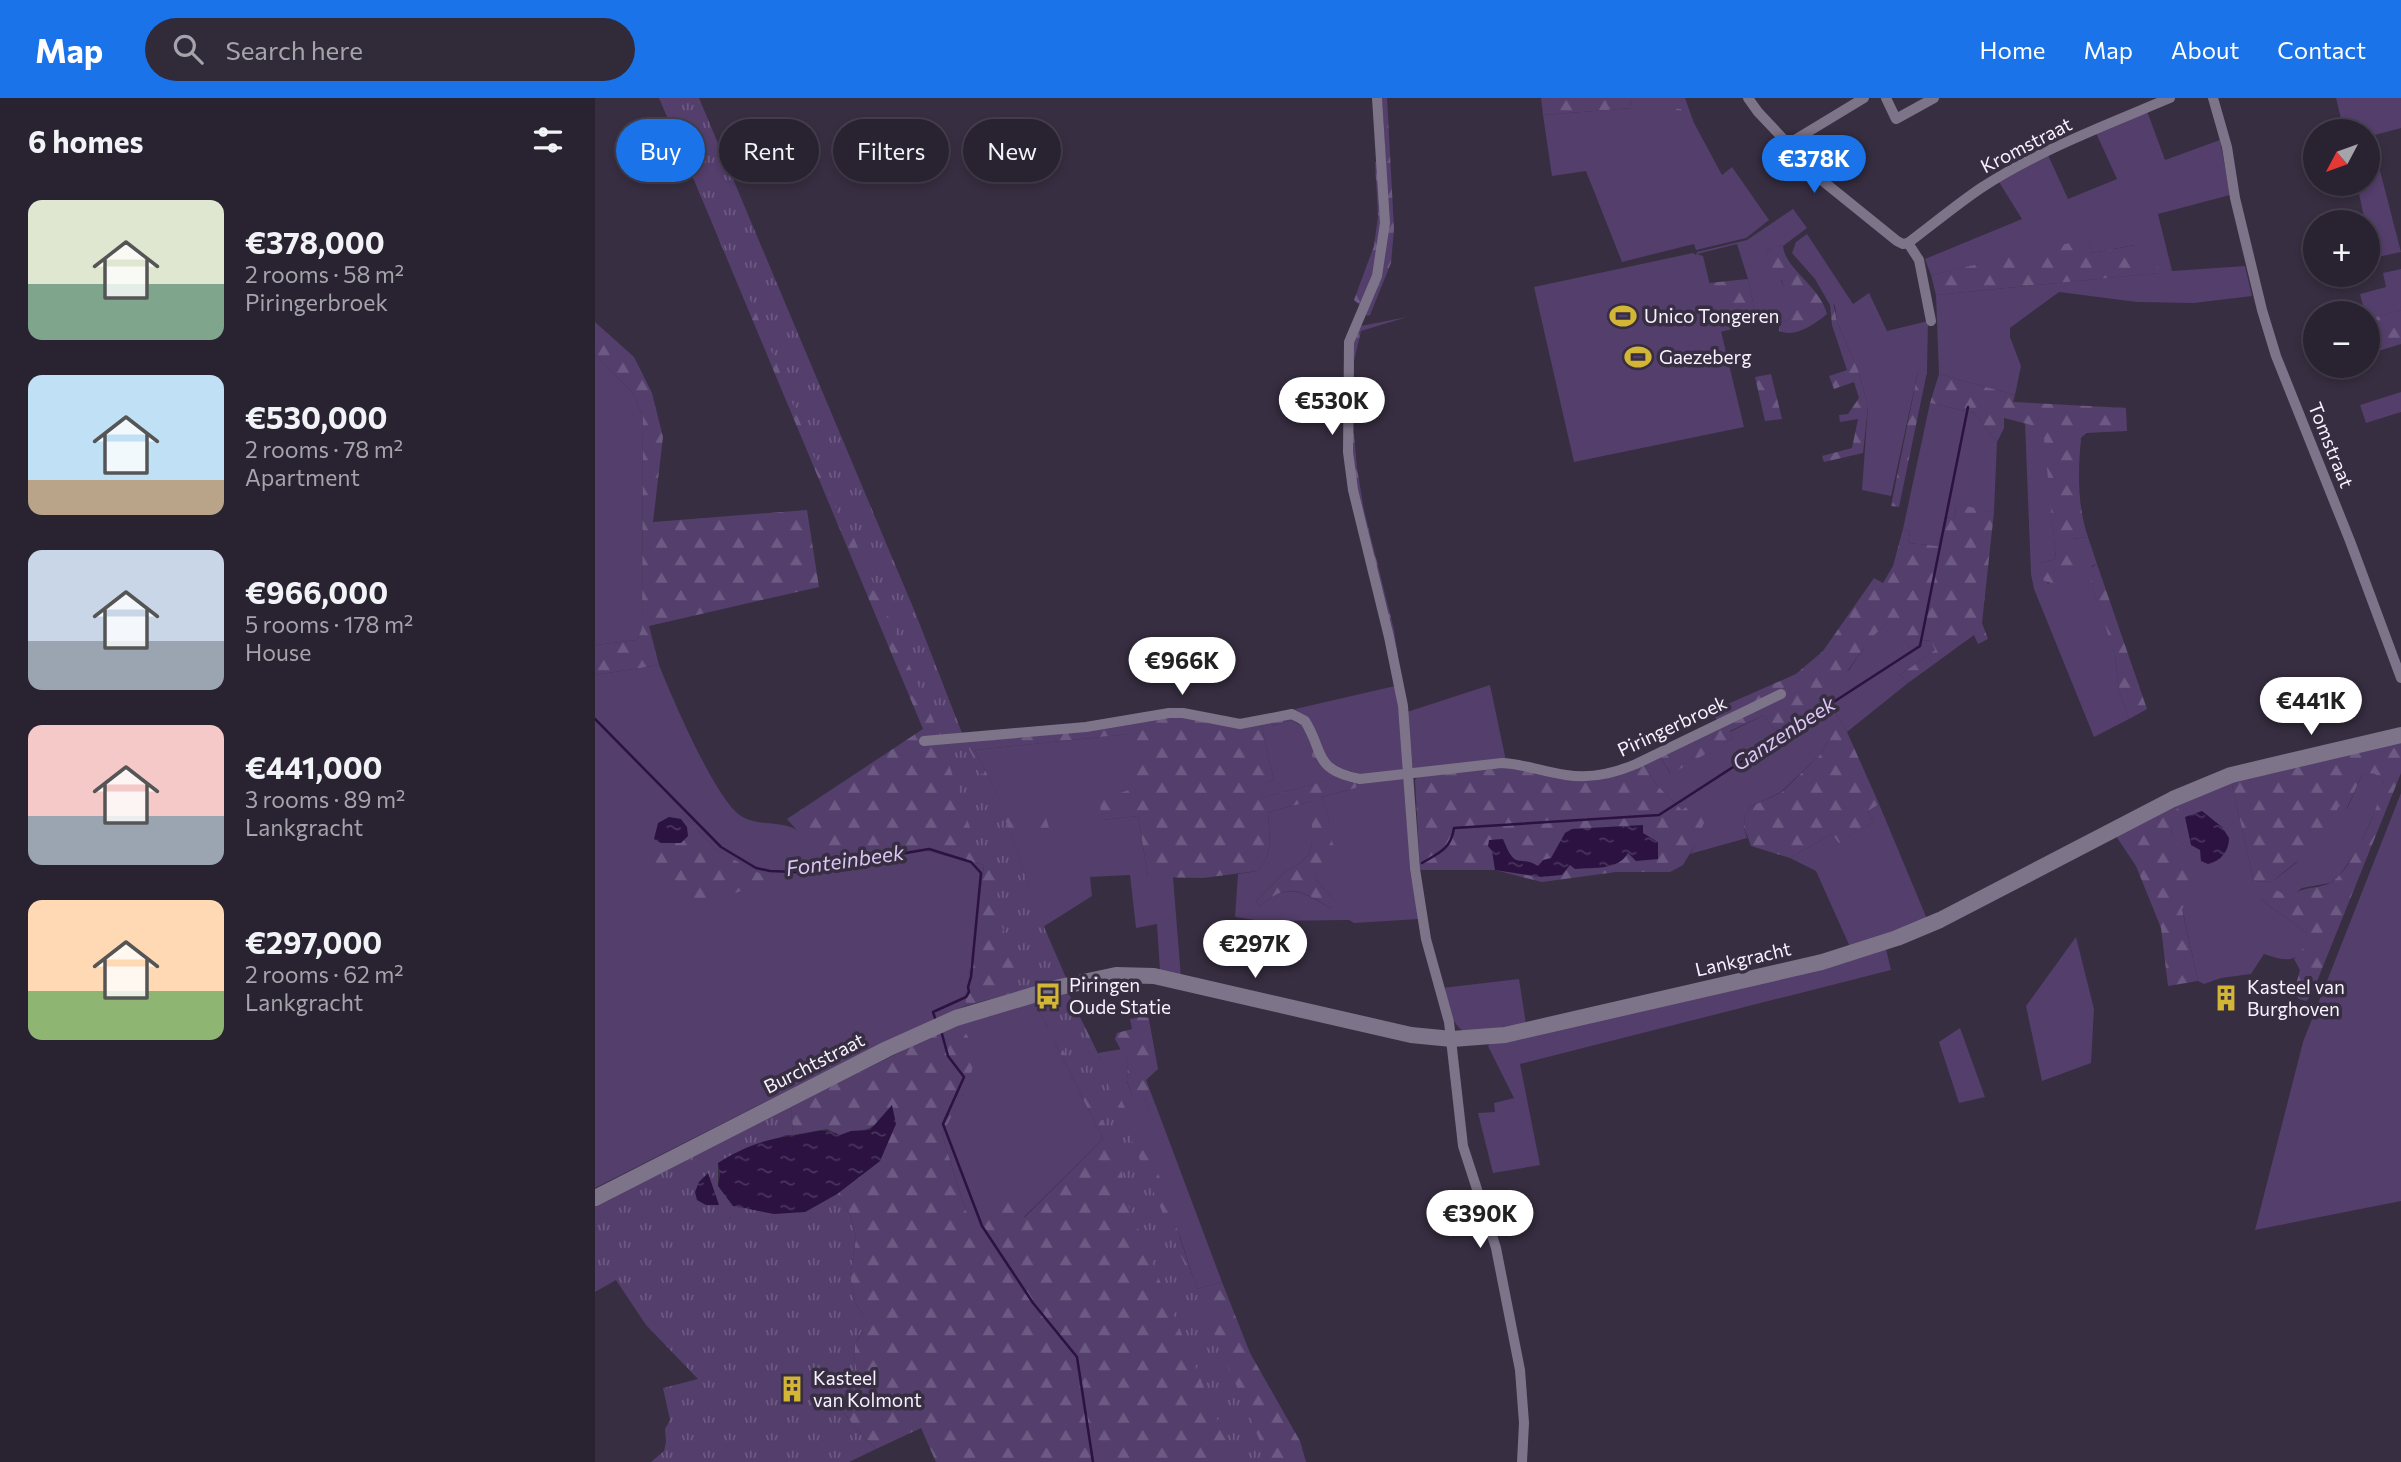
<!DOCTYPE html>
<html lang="en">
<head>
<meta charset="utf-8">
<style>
	:root { --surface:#292231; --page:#312a39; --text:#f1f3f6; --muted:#a5a4ab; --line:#453f4d; --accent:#1a73e8 }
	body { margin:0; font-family:Commissioner,sans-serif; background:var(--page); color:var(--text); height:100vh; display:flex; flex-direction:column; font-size:26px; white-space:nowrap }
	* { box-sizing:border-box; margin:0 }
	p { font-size:23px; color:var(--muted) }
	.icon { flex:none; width:38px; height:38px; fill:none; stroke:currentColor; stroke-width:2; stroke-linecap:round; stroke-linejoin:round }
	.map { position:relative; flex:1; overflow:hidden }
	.details { display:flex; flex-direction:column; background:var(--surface); width:595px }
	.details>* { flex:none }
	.guide { position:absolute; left:21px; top:21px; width:665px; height:63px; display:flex; gap:14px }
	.needle { width:46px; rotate:229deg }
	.buttons { position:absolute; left:1708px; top:21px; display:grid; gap:14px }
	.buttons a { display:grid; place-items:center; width:77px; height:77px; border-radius:50%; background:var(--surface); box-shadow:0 4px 10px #0003,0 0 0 2px var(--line); font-size:35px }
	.price { position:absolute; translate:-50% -60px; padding:0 16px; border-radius:24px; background:#fff; color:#222; font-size:23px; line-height:46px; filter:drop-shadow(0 2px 4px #0008) }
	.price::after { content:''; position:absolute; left:50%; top:42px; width:21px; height:16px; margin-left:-10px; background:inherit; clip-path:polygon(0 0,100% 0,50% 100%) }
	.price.current { background:var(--accent); color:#fff }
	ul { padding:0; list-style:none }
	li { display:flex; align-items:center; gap:21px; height:175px; padding:0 28px }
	li span { display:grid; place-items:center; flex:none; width:196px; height:140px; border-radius:14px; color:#555 }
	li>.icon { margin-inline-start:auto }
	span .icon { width:84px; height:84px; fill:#fffc; stroke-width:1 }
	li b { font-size:30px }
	h2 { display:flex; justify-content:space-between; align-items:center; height:84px; padding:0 28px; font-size:30px }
	.pill { padding:0 24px; border-radius:32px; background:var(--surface); box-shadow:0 4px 10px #0003,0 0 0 2px var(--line); font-size:24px; line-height:63px }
	.pill.current { background:var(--accent); color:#fff }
	header { display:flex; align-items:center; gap:42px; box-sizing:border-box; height:98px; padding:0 35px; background:var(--accent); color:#fff }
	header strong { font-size:33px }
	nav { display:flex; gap:38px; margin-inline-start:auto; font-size:24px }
	.search { width:490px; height:63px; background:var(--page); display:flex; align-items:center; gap:18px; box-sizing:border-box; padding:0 24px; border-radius:38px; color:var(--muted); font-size:26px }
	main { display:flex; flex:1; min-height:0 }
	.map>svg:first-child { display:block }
</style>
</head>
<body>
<header>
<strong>Map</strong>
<div class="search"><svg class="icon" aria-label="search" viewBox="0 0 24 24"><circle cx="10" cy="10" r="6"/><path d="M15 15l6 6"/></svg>Search here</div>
<nav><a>Home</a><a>Map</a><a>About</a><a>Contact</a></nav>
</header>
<main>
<section class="details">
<h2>6 homes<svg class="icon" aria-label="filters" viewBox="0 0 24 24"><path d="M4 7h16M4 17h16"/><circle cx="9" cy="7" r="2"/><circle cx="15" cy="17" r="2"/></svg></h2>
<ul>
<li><span style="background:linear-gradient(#dfe7d0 60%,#7fa58c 0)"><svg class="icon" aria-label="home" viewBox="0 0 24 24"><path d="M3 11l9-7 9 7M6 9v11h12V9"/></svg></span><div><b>€378,000</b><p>2 rooms · 58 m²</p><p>Piringerbroek</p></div></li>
<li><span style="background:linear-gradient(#bfe0f5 75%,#b9a48a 0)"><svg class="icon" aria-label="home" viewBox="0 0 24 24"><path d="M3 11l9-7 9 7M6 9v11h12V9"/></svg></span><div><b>€530,000</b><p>2 rooms · 78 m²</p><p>Apartment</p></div></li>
<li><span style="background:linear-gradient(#c9d6e8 65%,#9aa5b1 0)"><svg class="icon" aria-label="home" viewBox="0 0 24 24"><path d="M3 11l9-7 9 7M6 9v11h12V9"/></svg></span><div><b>€966,000</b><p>5 rooms · 178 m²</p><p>House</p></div></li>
<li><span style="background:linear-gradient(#f6c9c9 65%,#9aa5b1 0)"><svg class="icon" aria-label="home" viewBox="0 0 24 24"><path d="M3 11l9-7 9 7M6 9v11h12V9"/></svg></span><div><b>€441,000</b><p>3 rooms · 89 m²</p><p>Lankgracht</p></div></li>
<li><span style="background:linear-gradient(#ffd9b3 65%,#8fb573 0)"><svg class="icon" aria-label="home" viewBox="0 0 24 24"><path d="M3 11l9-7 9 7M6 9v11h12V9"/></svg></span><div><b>€297,000</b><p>2 rooms · 62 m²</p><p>Lankgracht</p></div></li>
</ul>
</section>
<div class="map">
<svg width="1806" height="1364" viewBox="0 0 1806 1364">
	<defs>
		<pattern id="forest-firs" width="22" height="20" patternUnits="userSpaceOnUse" patternTransform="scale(1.75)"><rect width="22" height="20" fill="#543e6c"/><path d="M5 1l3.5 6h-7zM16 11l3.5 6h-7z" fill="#6d5a82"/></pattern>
		<pattern id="park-tufts" width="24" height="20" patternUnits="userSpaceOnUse" patternTransform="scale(1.75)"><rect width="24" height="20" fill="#543e6c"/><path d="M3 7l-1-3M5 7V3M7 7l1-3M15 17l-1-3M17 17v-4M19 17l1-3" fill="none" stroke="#6d5a82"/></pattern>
		<pattern id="water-ripples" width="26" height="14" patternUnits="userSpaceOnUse" patternTransform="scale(1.75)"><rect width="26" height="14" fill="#2b1240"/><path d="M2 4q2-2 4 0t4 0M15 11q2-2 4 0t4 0" fill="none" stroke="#4a355d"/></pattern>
	</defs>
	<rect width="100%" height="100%" fill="#372e41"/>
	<g fill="#543e6c" fill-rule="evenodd">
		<polygon points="1035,0 1090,0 1099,25 1127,77 1137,69 1174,122 1151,140 1101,152 1099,146 1027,164 991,73 957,78 948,17 1036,10"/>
		<polygon points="1741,0 1806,0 1806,30 1776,38 1806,154 1778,160 1773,135 1773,124 1770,124 1762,86 1773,86 1773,33 1749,33"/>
		<polygon points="1552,13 1570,62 1625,42 1635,97 1563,116 1577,173 1650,168 1657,198 1599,205 1542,204 1464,194 1415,230 1415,239 1426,268 1420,297 1344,276 1341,197 1563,175 1543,164 1539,147 1497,155 1492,142 1336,177 1330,161 1427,121 1404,84 1453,57 1473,101 1522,81 1501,35"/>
		<polygon points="1198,111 1212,130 1188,148 1184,147 1172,153 1192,195 1199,220 1184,225 1183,220 1162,225 1153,181 1142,146 1102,156 1108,158 1149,329 979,364 939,189 1098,155 1101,157 1102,154 1152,142"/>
		<polygon points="1212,136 1258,206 1274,195 1292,233 1333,223 1332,274 1323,274 1296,398 1267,392 1273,308 1263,272 1242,224 1240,208 1223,180 1220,181 1197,155 1201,144"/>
		<polygon points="1806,171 1806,212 1782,219 1786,236 1773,240 1773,215 1770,215 1765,196 1791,189 1788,175"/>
		<polygon points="0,256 38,295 48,319 47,530 42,542 0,547"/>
		<polygon points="1806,294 1806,314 1771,325 1765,307"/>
		<polygon points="1335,305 1379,315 1402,344 1399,414 1361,407 1360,421 1350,419 1343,448 1313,445 1315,434 1308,431"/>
		<polygon points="1430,325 1449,329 1461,461 1445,465 1453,486 1476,441 1493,439 1502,466 1497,468 1495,481 1513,534 1520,557 1524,593 1534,621 1499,639 1439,491 1436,476"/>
		<polygon points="1295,523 1317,553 1327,543 1337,542 1340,552 1305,577 1313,585 1252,634 1241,616 1233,643 1225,657 1186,694 1155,709 1150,718 1149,729 1152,740 1095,756 1100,747 1087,712 1061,686 1048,666 1065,658 1075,675 1138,640 1135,634 1169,617 1179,632 1254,572 1276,539"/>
		<path d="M64,567c13,32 56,134 82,151 16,10 35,5 52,12 10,4 28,30 36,39l89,-18 66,16 -19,141 -115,53 -255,129v-513zM85,713l36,39 56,31 -113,-52z"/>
		<polygon points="895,587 911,663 818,671 812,614"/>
		<path d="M800,588l7,46 2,36c-24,14 -50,6 -74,-4l-25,-48 -10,-7z"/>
		<polygon points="697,622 706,628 718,660 742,680 667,700 665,686 679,682 666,626 675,623 677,628"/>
		<polygon points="534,636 534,692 506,722 543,718 553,779 578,779 586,880 565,873 562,826 541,830 535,777 495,779 497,798 448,829 415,735 453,730 449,714 413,719 380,652"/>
		<path d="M1774,674l9,2 6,8 -2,14 -24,53 -19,27 -9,7 -28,5 -12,10 -30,1 47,34c-4,32 -20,29 -43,21l-13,20 -30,4 -17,6 -6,-3 -16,-73c21,-24 -3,-52 -11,-77l8,-14 -6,-13 58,-24 23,102 19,-1 24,-19 42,-57 8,4 15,-34z"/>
		<path d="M809,680l6,93 9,48 -65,4 -5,-3 -88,1 -26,-4 3,-43 19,-3c18,-19 12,-35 11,-59l44,-11v42l-3,11 -9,9 -16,10 -28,28 4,5c27,-24 42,-15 70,2l6,-6 -21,-23 17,-34c-5,-19 -1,-32 -11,-48l35,-9 2,-6z"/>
		<polygon points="1806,695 1806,1103 1660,1132 1708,944"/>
		<polygon points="1284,706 1332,821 1255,849 1221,773 1195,760 1237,736 1245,744 1278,724 1273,713"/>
		<polygon points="1481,839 1499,911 1496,965 1447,983 1431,908"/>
		<polygon points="1291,851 1296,872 925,966 945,1067 898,1075 883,1015 900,1014 899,1005 919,1000 893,948 895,946 1118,896 1265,860"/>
		<path d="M924,881l7,45 -59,9c-16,-7 -20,-29 -25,-45z"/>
		<polygon points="438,901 508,1041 428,1120 377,1128 370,1111 347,1036 368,997 362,926"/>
		<polygon points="1365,930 1390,999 1364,1005 1344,944"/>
		<polygon points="527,951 533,965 532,984 540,1003 550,1001 560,1026 567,1024 627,1184 602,1191 585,1139 503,955"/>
	</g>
	<g fill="url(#forest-firs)">
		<path d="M65,0l295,637 226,-21 80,10 13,56 -13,4 1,14 74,-20 -23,-20 -15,-36 -6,-2 -21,6 -1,-5 10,-3 21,2 15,36 42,26 -2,6 -35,9c13,20 3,36 17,56l-5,9 -18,17 22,24 -7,5c-28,-18 -43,-26 -70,-2l-4,-5 28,-28 16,-10 9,-9 3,-11v-42l-44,11c1,24 7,40 -11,59l-54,7 -55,-1 -10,-61 -37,4 -1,-20 29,-10v-56l-154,16 33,66 36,-5 5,17 -39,6 33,93 7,56 -85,23 19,-141 -66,-16 -89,18 -42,-48 136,-90z"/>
		<polygon points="787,0 792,0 799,131 796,165 775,217 772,218 766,208 759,202 779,148 783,118 780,64 791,64"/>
		<polygon points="946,0 1035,0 1036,10 948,17"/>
		<polygon points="1060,8 1086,11 1088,20 1060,18"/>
		<polygon points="1492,141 1497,155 1540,147 1543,163 1561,161 1564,175 1341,197 1336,177"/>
		<path d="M1184,147l4,1c2,23 36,39 44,68 -13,10 -30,24 -48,17v-8l14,-5 -11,-37 -21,-16c0,-11 8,-16 18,-20z"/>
		<polygon points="1223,179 1237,198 1242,224 1263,272 1273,308 1268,355 1229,364 1227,358 1257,350 1263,321 1245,324 1244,317 1253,316 1264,300 1259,284 1239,291 1234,278 1252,272 1237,227 1235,207 1220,181"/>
		<polygon points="1153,181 1162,225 1125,234 1114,185"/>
		<polygon points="1806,212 1806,246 1773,256 1773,240 1786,236 1781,219"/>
		<polygon points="812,219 766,233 759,263 759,337 762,370 769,412 799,532 807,586 760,390 753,257 766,228"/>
		<polygon points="0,224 39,259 57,295 68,339 58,424 212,412 224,489 54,528 64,567 0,577 0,547 42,542 47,530 48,319 38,295 0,256"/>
		<polygon points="1323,274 1332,274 1304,409 1296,408"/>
		<polygon points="1176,276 1187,321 1170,323 1160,279"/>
		<path d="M1344,276l76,21 -2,7 113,6 1,23 -41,2 -5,5c-3,33 -4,67 7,99l-17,2 5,40c-16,3 -29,9 -40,-6l4,-10 16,-4 -13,-131 -39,-10v10l-7,14 -23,-29 -44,-10z"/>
		<path d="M1361,406l38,8 -12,111 6,16 -10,5 -4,-9 -66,48 -8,-8 35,-25 -4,-10 -9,1 -10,10 -22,-29c-27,17 -37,49 -61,70 -16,15 -37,26 -55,38l-10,-15 -34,16 3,7 -62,36 -11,-18 60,-30 -8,-15 84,-37 27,-23 51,-73 9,5 10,-17 10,-37 7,3 -2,11 30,3 7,-29 10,2z"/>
		<polygon points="1502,466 1552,611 1534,621 1524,593 1520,557 1495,481 1494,471"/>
		<polygon points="1241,616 1252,634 1284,706 1273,713 1278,724 1244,745 1237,736 1195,760 1156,748 1149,729 1150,718 1155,709 1187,694 1225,657 1233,643 1233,621"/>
		<path d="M1806,641v34l-90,223 -5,5 -7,-2 -5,-7 6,-22 -6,-11 9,-11 4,-15 -47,-34 -2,-6 20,-2 12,7c11,-13 26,-8 40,-15 21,-10 50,-78 54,-101 -7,-8 -11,-11 -22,-7l-16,35 -7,-4 -28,53 -15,3 -23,19 -19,1 -23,-102z"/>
		<polygon points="1048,666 1061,686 1087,712 1099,703 1110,709 1113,715 1100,747 1088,767 1075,774 1021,774 947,784 900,772 825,772 820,682 823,678 919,669 971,681"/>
		<path d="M1578,706l10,10 -12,17c9,27 34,51 11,78l16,72 -30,5 -7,-58 -25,-62 -20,-30z"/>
		<polygon points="84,712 121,752 177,782 104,808 70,793 60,766 64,730"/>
		<path d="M472,893l93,187 37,111 25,-7 28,71 50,88 6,21h-370l-15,-34 -45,21 -18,-18 -15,-19 2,-20 3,-5 12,-3 -6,-27 1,-13 7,-12 1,-16 -8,-14 -5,-25 6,-39 -6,-24 -13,-20 43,-33 6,-16 -8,-23c-11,11 -23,8 -38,14l-13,-7 -34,6 -2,-29 166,-82c37,31 2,77 -15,110l23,75 8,16 32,-34 19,27 79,-79 -70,-140z"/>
		<polygon points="552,911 563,971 551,982 567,1024 560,1027 550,1001 540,1004 532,983 533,965 520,941 522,935 537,931 535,921 545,919 545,912"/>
	</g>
	<g fill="url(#park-tufts)">
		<polygon points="64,0 104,0 320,514 367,635 345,637 257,436 253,437 229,384 157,205 138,173"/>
		<polygon points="370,643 412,726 446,822 472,882 426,894 403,814 402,785 379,742 347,645"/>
		<path d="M473,893l201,471h-34l-108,-260c-4,-52 -35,-100 -60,-144 -10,-19 -18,-40 -26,-60z"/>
		<polygon points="196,1008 198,1037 191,1037 123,1065 123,1088 210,1114 242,1096 255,1116 261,1140 255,1179 260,1204 268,1218 269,1229 260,1246 259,1259 265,1286 254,1289 250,1294 248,1314 263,1333 281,1351 254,1364 56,1364 69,1353 71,1344 70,1331 75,1322 68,1290 103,1281 51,1227 21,1182 0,1194 0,1108"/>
	</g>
	<g fill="url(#water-ripples)">
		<path d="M1607,713l20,16 7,11c0,13 -8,23 -21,26l-7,-3 -1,-11 -9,-5 -6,-28z"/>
		<polygon points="74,719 86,721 92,729 93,738 86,745 66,745 59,741 63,725"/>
		<path d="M1048,727v8l15,9v17l-22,2 -8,-8c-10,18 -35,14 -53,16l-5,-4 -8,10 -22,2 -45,-7 -3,-19 -4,-5 1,-6 14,-1c13,33 15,15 35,27l5,-6 8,-2 14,-25 7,-4z"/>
		<path d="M297,1007l4,19 -16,37 -43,33 -32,18 -31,2 -41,-8 -15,-20 2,-12 -2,-11c25,-16 50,-25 79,-28 18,-3 25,-8 43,0l11,-4 19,-1z"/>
		<polygon points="113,1075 124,1107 111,1107 102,1102 100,1094 104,1084"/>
	</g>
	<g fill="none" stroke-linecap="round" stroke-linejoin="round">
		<g stroke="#2b1240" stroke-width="2.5">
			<polyline points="0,621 126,749 161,770 175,773 201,774 334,751 376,764 386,775 376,879 373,889 374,894 371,899 338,914 340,920"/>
			<path d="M827,765c17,-10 29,-14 32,-35l205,-13 261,-169 48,-239"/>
			<polyline points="347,936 353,958 369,979 348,1026 387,1128 438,1205 482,1259 498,1364"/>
		</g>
		<g stroke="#7e748a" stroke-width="10">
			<polyline points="782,0 790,125 782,178 754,244 753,354 758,392 794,539 808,608 820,771 831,841 854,924 868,1048 901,1150 925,1272 929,1325 927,1364"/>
			<polyline points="1153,0 1163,14 1229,84 1302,143 1308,146 1313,145"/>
			<polyline points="1291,0 1301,21 1339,0"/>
			<polyline points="1618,0 1632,49 1640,100 1667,212 1681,258 1755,443 1806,580"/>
			<polyline points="1193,46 1269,0"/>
			<path d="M1313,145c24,-18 48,-38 73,-55 58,-38 125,-63 189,-90"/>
			<polyline points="1313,145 1324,162 1336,223"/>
			<path d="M329,643l162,-14 83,-14h14l57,11 52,-10 13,7c20,32 7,48 55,58l142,-16c22,1 42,9 64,12 25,4 47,-1 70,-11l145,-70"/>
		</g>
		<polyline stroke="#7e748a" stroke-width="16" points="0,1100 292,951 361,920 465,889 521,877 559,878 816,937 857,941 910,937 1227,864 1302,840 1345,822 1578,701 1636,677 1806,637"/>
	</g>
	<defs>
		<g id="stadium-bare" transform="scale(2.1)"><path d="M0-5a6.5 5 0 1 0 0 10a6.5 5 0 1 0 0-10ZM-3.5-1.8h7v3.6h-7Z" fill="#d3b635" stroke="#372e41" stroke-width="2.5" paint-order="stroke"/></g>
		<g id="bus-bare" transform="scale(2.1)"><path d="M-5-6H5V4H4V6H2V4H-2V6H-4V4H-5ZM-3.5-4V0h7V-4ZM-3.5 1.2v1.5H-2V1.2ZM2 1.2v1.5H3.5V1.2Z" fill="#d3b635" stroke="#372e41" stroke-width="2.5" paint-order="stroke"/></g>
		<g id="building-bare" transform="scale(2.1)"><path d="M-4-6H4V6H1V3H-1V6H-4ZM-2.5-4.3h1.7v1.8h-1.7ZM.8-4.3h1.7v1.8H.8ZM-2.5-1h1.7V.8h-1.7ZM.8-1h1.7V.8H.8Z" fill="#d3b635" stroke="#372e41" stroke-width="2.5" paint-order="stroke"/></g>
	</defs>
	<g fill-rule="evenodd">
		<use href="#stadium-bare" x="1028" y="218"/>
		<use href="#stadium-bare" x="1043" y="259"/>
		<use href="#bus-bare" x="453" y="898"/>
		<use href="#building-bare" x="1631" y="900"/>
		<use href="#building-bare" x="197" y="1291"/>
	</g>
	<g text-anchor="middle" stroke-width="7" stroke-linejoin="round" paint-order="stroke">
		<g font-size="19" fill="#f8f2ff" stroke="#372e41">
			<text transform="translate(1431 47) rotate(-27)" y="7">Kromstraat</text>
			<text transform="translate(1736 347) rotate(68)" y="7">Tomstraat</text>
			<text transform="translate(1077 628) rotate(-25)" y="7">Piringerbroek</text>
			<text transform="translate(1148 861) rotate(-13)" y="7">Lankgracht</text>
			<text transform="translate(219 965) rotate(-27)" y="7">Burchtstraat</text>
		</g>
		<g font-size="19" fill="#f8f2ff" stroke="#372e41" text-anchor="start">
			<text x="1049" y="225">Unico Tongeren</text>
			<text x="1064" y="266">Gaezeberg</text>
			<text x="474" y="894">Piringen<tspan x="474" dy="22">Oude Statie</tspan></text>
			<text x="1652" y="896">Kasteel van<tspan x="1652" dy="22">Burghoven</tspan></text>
			<text x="218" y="1287">Kasteel<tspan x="218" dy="22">van Kolmont</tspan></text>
		</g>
		<g font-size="21" font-style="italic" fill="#dcc6f6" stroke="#372e41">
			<text transform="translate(1189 636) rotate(-33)" y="7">Ganzenbeek</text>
			<text transform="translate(250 763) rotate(-8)" y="7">Fonteinbeek</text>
		</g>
	</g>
</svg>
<div class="buttons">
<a><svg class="needle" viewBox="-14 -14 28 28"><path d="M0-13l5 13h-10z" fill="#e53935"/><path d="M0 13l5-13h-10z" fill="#a5a4ab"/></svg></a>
<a>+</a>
<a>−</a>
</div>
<b class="price current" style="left:1219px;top:97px">€378K</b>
<b class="price" style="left:737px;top:339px">€530K</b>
<b class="price" style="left:587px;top:599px">€966K</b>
<b class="price" style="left:1716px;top:639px">€441K</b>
<b class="price" style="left:660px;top:882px">€297K</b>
<b class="price" style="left:885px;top:1152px">€390K</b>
<div class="guide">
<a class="pill current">Buy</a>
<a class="pill">Rent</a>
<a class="pill">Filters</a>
<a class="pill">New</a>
</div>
</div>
</main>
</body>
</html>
